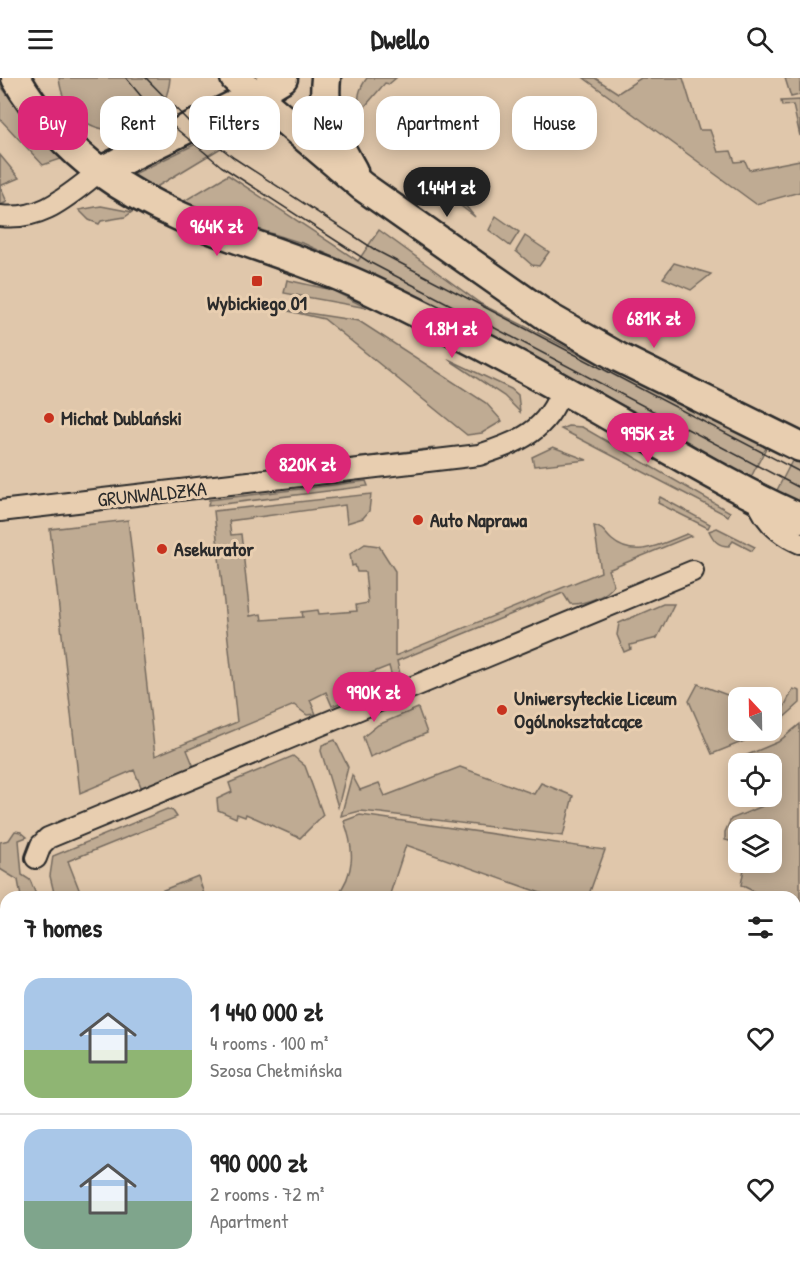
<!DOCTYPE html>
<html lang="en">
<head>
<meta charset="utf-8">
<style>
	:root { --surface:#fff; --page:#f2f2f2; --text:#222; --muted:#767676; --line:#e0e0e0; --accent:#db2777 }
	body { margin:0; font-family:"Patrick Hand",sans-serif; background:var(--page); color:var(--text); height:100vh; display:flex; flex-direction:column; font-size:22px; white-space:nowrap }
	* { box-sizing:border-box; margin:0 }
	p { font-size:20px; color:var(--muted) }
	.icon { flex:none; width:33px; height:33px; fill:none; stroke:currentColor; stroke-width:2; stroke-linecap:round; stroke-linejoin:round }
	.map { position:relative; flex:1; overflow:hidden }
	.side { position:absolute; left:0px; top:813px; width:801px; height:384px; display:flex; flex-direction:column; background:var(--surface); border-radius:18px 18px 0 0; box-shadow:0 3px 15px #0003 }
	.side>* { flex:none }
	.hud { position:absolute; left:18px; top:18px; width:765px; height:54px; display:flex; gap:12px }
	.needle { width:39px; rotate:338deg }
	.buttons { position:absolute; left:728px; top:609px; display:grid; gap:12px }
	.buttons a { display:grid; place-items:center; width:54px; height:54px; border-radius:12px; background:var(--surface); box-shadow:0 3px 15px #0003; font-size:30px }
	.price { position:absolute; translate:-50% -51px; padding:0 14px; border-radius:21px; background:var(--accent); color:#fff; font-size:20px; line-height:39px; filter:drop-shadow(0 2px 3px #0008) }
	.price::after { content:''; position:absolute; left:50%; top:36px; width:18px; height:14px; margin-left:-9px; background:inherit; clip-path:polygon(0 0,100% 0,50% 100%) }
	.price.current { background:#222; color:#fff }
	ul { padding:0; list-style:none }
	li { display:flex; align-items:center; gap:18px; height:150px; padding:0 24px }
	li+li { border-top:2px solid var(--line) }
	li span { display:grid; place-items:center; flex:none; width:168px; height:120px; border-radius:18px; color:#555 }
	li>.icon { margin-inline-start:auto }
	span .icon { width:72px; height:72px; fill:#fffc; stroke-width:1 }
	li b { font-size:26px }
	h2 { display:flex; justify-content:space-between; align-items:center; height:72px; padding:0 24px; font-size:26px }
	.chip { padding:0 21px; border-radius:18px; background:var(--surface); box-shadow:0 3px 15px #0003; font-size:21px; line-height:54px }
	.chip.current { background:var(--accent); color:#fff }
	header { display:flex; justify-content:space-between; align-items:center; height:78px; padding:0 24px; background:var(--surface); font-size:27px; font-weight:800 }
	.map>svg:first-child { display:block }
</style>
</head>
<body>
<header><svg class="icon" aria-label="menu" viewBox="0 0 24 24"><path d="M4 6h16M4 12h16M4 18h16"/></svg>Dwello<svg class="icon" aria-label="search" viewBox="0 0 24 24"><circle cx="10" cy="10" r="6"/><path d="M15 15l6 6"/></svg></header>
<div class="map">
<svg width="800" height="1197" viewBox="0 0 800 1197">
	<rect width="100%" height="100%" fill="#e0c7ab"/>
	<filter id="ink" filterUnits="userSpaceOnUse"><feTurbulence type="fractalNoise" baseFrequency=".0167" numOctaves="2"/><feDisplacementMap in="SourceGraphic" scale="12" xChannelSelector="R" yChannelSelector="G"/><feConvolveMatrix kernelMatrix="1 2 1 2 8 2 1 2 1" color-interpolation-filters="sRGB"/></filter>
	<g filter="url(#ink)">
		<g fill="#bfab93" stroke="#756b5f" stroke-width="1.5">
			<path d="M59,0h111c-5,69 -104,70 -111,0z"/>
			<path d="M367,0h29l-7,6 -4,-1 -23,27c-7,-10 -2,-23 5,-32z"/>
			<polygon points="584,0 595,0 618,15 641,0 683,0 699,52 710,52 718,74 731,73 735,84 745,83 749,92 800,82 800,114 756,126"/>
			<polygon points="785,0 800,0 800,17 791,19"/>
			<polygon points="0,7 38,56 61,81 43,87 0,41"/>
			<polygon points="800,22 800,58 793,27 782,28 781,23"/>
			<polygon points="241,44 249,53 153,111 132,97"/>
			<polygon points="0,77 19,100 0,108 7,124 0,127"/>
			<polygon points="228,97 358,183 379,152 481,226 670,322 768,366 750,401 658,346 447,234 358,190 305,166 179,126"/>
			<polygon points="444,109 464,126 475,139 444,115"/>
			<polygon points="101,128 132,134 125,139 101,143 99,146 89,142 79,132"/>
			<polygon points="496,138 519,154 510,168 489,152"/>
			<polygon points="525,158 549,174 539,188 532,187 516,173"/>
			<polygon points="674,185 711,196 691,212 663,200"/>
			<polygon points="287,202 332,212 367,230 284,215"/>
			<polygon points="275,230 359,243 486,325 502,343 482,355 467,357 324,241"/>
			<polygon points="448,281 511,311 518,317 520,334 504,318"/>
			<polygon points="568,348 582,349 730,434 728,438 561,351"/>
			<polygon points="553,369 587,382 534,388 532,379"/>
			<polygon points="434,370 434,373 328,386 330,383"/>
			<polygon points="794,379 800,383 800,426 775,416"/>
			<polygon points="366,403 368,408 208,428 209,422"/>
			<path d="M371,416l-2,17 -6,7 -16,5 -2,-18 -116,16 2,14 10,-1 9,82 11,-2 1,6 41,-3 -1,-5 16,-2 1,4 38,-3 -1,-6 12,-2 -3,-31h-8l-2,-7 -3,1 -2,-12 15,-10 14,2 16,25v85l206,-84 -7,-46c10,2 11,8 18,14 23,20 51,3 75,-6l4,2 -83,34 6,15c-6,11 -32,20 -44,19l-7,-11 -166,68 3,13 -7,7 -4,-15 -20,8 4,12 3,-2 2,4 -46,18 -6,-14 -16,8 6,14 -9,1 -13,-10 -107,45 7,17 -52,22 -8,-19 -54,23 -30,-264 78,-9 27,236 82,-34 -23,-211z"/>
			<polygon points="660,419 710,446 708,450 658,425"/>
			<path d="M717,450l38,19 -3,4 -19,-10 -4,5c-11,0 -15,-5 -20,-15z"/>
			<polygon points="663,526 674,526 657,560 630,567 631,571 624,574 617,557 619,545"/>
			<polygon points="698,606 738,621 738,652 769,653 712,676 689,623"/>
			<polygon points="793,611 800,613 800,625 771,651 771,634 780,637"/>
			<polygon points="418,630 427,655 370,679 363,659 378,647"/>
			<polygon points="800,646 800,823 795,825 795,819 765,819 741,807 745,785 771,784 771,752 738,752 738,765 725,762 725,754 731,741 775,723 771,712 771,686 743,685 748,684 745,678 778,664"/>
			<polygon points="335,662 348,689 338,729 321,673 322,667"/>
			<polygon points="293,678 305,688 323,737 300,760 246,736 245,739 237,736 236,740 218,732 217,721 232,714 229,705"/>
			<polygon points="460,689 534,716 541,705 573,718 563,758 381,735 360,733 341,738 352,697 360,712 379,705 385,718"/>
			<polygon points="167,731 173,733 177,739 68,783 82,819 55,819 50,798 53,778"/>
			<path d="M360,737l22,3 223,32 -17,47h-36l-146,-52 -17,52h-53c19,-24 19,-47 8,-76z"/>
			<polygon points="15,753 21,754 27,759 19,762 22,797 30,802 37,819 21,819 18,802 0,791 0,764 9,762"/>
			<polygon points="198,798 205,819 146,819"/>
			<polygon points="800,835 800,889 795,896 795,837"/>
			<polygon points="800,924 800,1026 795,1035 795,931"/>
			<polygon points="6,1024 6,1064 0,1068 0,1025"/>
			<polygon points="6,1070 6,1191 587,1191 580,1197 0,1197 0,1074"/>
			<polygon points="663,1191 782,1191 778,1197 668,1197"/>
		</g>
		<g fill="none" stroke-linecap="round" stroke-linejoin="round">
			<g stroke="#2b2b2b" stroke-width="24">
				<g id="minor">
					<path d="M0,138c43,5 67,-20 99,-44"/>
					<path d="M757,421c7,22 22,35 43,44"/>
					<path d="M0,433l479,-56c41,-13 68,-24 83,-66"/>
					<polyline points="36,780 41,767 48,760 693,493"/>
					<polyline points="795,914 800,906"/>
					<polyline points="626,1197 632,1191"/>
				</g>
			</g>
			<g stroke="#2b2b2b" stroke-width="33">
				<g id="secondary">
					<path d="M16,0c19,34 53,71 85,94 79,58 175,74 263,115 85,40 169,85 251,132 61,34 121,71 185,99"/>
					<polyline points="235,0 362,108 548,239 618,279 800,369"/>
					<path d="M326,0c-4,40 8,59 27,93"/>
					<polyline points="99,94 253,18 283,0"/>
				</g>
			</g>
			<use href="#minor" stroke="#e8ceb0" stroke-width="20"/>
			<use href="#secondary" stroke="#e8ceb0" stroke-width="28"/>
			<g stroke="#2b2b2b" stroke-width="1.5">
				<polyline points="126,0 150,29 221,88 369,184 800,410"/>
				<polyline points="146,0 193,48 234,80 377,173 800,394"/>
			</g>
		</g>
	</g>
	<g fill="#c8321e" stroke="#e8ceb0" stroke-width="2">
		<rect x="251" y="197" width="12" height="12" rx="3"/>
		<circle cx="49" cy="340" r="6"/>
		<circle cx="418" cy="442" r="6"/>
		<circle cx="162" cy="471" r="6"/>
		<circle cx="502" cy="632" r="6"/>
	</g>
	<g text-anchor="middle" stroke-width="6" stroke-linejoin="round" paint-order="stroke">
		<g font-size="20" font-weight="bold" fill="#2b2b2b" stroke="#e8ceb0" text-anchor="start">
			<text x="257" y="232" text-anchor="middle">Wybickiego 01</text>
			<text x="61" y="347">Michał Dublański</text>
			<text x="430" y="449">Auto Naprawa</text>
			<text x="174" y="478">Asekurator</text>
			<text x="514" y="627">Uniwersyteckie Liceum<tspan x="514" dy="23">Ogólnokształcące</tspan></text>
		</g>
		<g font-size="20" fill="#2b2b2b" stroke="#e8ceb0">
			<text transform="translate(152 416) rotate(-6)" y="7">GRUNWALDZKA</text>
		</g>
	</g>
</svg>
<div class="buttons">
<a><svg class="needle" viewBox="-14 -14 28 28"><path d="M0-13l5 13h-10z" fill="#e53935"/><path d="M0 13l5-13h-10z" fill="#767676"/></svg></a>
<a><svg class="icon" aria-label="locate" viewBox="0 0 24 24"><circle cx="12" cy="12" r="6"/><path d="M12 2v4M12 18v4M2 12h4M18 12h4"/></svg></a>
<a><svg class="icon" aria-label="layers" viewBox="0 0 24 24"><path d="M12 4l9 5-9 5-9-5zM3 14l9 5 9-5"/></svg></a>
</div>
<b class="price current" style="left:447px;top:140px">1.44M zł</b>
<b class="price" style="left:217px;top:179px">964K zł</b>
<b class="price" style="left:654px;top:271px">681K zł</b>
<b class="price" style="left:452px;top:281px">1.8M zł</b>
<b class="price" style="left:648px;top:386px">995K zł</b>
<b class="price" style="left:308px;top:417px">820K zł</b>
<b class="price" style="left:374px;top:645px">990K zł</b>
<div class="hud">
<a class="chip current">Buy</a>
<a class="chip">Rent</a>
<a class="chip">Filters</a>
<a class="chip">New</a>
<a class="chip">Apartment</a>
<a class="chip">House</a>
</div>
<section class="side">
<h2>7 homes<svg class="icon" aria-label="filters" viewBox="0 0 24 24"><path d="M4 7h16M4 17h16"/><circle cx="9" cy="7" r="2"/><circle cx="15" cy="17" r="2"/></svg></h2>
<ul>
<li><span style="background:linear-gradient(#a9c7e8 60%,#8fb573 0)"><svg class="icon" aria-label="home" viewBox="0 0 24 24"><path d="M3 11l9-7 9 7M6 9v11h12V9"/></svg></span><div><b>1 440 000 zł</b><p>4 rooms · 100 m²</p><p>Szosa Chełmińska</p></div><svg class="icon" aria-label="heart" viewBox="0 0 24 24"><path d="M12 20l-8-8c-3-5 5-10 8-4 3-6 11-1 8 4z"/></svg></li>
<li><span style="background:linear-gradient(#a9c7e8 60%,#7fa58c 0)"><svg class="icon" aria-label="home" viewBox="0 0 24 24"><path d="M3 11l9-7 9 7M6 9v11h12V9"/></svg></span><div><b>990 000 zł</b><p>2 rooms · 72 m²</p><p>Apartment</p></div><svg class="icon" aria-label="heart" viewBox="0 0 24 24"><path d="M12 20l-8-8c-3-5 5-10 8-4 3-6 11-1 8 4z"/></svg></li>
</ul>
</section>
</div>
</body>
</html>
